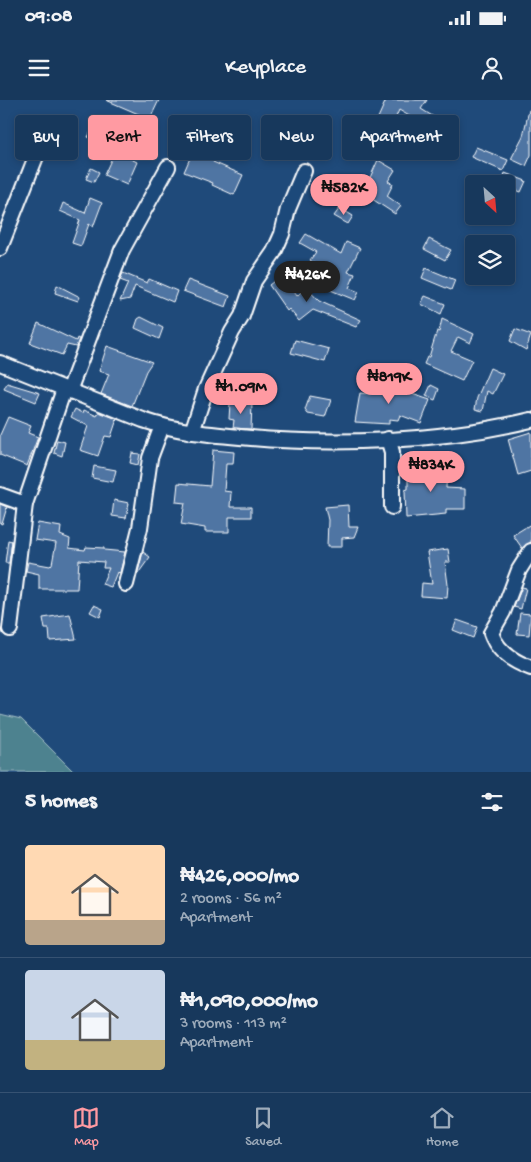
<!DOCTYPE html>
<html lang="en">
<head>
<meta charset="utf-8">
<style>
	:root { --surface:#17385c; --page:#203f62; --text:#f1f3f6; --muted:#9eacbb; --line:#365272; --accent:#ff9aa2 }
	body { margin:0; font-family:"Gochi Hand",sans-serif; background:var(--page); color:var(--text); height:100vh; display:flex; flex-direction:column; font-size:19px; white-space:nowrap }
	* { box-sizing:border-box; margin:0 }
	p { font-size:16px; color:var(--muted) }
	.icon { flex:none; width:28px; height:28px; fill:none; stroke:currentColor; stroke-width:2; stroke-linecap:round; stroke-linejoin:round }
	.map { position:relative; height:672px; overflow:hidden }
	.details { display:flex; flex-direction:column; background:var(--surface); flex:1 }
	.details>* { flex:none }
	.guide { position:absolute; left:15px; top:15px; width:501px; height:45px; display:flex; gap:10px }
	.needle { width:32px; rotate:154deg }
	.controls { position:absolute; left:465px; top:75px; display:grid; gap:10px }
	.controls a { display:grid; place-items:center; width:50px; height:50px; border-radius:5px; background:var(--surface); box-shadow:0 2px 8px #0003,0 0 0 1px var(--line); font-size:25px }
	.price { position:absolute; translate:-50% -42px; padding:0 11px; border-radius:18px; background:var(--accent); color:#111; font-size:16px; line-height:32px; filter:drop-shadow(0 1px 2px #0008) }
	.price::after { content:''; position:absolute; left:50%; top:30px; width:15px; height:11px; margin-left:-8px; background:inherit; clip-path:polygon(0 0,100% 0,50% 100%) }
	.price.selected { background:#222; color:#fff }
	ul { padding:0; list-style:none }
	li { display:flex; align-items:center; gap:15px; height:125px; padding:0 25px }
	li+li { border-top:1px solid var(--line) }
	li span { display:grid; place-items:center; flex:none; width:140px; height:100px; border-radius:5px; color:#555 }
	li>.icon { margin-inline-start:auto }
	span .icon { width:60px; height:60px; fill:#fffc; stroke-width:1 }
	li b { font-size:21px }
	h2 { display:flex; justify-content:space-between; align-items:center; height:60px; padding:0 25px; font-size:21px }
	.tag { padding:0 18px; border-radius:5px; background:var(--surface); box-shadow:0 2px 8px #0003,0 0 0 1px var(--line); font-size:18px; line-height:45px }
	.tag.selected { background:var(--accent); color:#111 }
	.status { display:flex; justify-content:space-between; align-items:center; height:35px; padding:0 25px; background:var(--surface); direction:ltr }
	.status svg { height:14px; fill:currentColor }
	header { display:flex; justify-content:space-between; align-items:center; height:65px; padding:0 25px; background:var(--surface); font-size:22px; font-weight:600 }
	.dock { display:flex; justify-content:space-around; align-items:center; height:70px; border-top:1px solid var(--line); background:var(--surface); font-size:14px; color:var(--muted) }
	.dock a { display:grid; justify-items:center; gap:2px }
	.dock .selected { color:var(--accent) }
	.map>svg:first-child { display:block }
</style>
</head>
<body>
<div class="status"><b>09:08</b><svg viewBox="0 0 49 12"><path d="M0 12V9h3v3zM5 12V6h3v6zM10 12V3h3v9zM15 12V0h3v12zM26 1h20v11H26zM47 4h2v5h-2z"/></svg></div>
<header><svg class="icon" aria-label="menu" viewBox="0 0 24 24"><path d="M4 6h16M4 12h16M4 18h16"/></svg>Keyplace<svg class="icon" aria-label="person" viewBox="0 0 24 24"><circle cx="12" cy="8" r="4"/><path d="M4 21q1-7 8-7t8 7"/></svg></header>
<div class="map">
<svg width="531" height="672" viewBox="0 0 531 672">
	<rect width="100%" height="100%" fill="#1f4a7a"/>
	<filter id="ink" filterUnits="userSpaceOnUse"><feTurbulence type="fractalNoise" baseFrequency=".02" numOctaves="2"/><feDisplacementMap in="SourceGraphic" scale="10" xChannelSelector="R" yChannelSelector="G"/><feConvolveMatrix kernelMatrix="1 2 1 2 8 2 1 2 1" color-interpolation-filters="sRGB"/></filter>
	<g filter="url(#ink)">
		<polygon fill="#4e828f" stroke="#a6c0c7" points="0,614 21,619 74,672 0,672"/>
		<g fill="#4f74a3" stroke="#fff">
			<polygon points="106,0 159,0 150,19"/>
			<polygon points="386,0 427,0 421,9 434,17 428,27 399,10 393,24 378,18"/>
			<polygon points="529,10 531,10 531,55 526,66 511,59 523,36"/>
			<polygon points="94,26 114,36 138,45 129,58 137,62 127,85 104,75 116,49 88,37"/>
			<polygon points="397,30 419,43 414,50 393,38"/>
			<polygon points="476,47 508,60 503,71 471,57"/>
			<polygon points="193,51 214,59 213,62 243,75 234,95 212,85 213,83 184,72"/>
			<polygon points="378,60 395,70 388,81 393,84 387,96 401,106 395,114 363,93"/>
			<polygon points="91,68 99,72 94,82 86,79"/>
			<polygon points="505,73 526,81 521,92 506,86 506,84 501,84"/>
			<polygon points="90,98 102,103 93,127 89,124 81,146 72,143 80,120 60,111 63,103 85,113"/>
			<polygon points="340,108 353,116 348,124 334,116"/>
			<polygon points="306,134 341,154 346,142 360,148 348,172 355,174 349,188 359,192 355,200 328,189 331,182 317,176 318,174 313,171 315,164 310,160 316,152 300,143"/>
			<polygon points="429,139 451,150 445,160 424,149"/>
			<polygon points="426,168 455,180 451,190 422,178"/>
			<polygon points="123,173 147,183 149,179 177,191 173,202 135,186 130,199 120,201 128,183 120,180"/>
			<polygon points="282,175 297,196 306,187 319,201 361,220 356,227 313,210 299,221 289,209 287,211 269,185"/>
			<polygon points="188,180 230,196 226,207 183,191"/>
			<polygon points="57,185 80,197 78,201 55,193"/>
			<polygon points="425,196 445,204 441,214 421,204"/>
			<polygon points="141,217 163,228 159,239 135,228 138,219"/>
			<polygon points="442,219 474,234 470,243 458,237 451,251 472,260 462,281 424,264 427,257 429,257 437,231 439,232"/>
			<polygon points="38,223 76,241 77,238 79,239 76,247 67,245 62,255 30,243"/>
			<polygon points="515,229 531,235 526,250 510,241"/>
			<polygon points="295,240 329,249 325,262 291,253"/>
			<polygon points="107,246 152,262 146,271 132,306 101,294 109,274 99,271"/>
			<polygon points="490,268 503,274 493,294 487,291 483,311 475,309 477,298"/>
			<polygon points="373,278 392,282 391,287 430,300 421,323 400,315 398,320 389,319 389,324 355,322 360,293 371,294"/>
			<polygon points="7,283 40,293 36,302 4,289"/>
			<polygon points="431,285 439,289 435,300 426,296"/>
			<polygon points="310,296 331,300 325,317 308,314 305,310"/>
			<polygon points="230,303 252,304 251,329 233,328 234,320 229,319"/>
			<polygon points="75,309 83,313 84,310 97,316 99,312 117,319 111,337 105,336 98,356 80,350 88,326 71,317"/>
			<polygon points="8,317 31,326 28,333 38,337 27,366 0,355 0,335"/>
			<polygon points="531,332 531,371 518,375 508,339"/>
			<polygon points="57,340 65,342 62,356 54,353"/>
			<polygon points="213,350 234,352 233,364 226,364 224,391 231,392 230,407 251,407 251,417 229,417 229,432 205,432 205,428 181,424 185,403 176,402 178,383 210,386"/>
			<polygon points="132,353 140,354 138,365 130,363"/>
			<polygon points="94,366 116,370 113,382 92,378"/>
			<polygon points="408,367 447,367 446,388 465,389 465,409 446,409 446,414 406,418 405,390 408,389"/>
			<polygon points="114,400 129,403 126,418 112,416"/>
			<polygon points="0,404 7,407 2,424 0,423"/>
			<polygon points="348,405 349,427 358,427 354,437 342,438 342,447 327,447 328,420 325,407"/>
			<polygon points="38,423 61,427 60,435 70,439 69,448 85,450 86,447 104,448 104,450 125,452 120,473 117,472 111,487 102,484 109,468 103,468 104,462 79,460 77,489 39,489 39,474 26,471 28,462 50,466 52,464 56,443 35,440"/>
			<polygon points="531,424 531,442 522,448 513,435"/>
			<polygon points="8,440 12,441 9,463 5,463"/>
			<polygon points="448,449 450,462 445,462 448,485 447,498 421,496 422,483 432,484 427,452"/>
			<polygon points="143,452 150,457 137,475"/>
			<polygon points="522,487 526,488 521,509 514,507"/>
			<polygon points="94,505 103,509 100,517 90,512"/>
			<polygon points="520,513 531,514 529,535 517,534"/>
			<polygon points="70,514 76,539 50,541 49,529 45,529 43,518"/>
			<polygon points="457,520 477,527 473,538 453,530"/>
		</g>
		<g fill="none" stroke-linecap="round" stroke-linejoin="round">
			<g stroke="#fff" stroke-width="18">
				<g id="minor">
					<polyline points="0,148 39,49"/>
					<path d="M0,263l143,57c32,11 64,14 97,17 92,9 201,5 291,-17"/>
					<polyline points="69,291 122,150 168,67"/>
					<polyline points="192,332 206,289 232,232 242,216 254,181 274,152 282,134 288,109 304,71"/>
					<polyline points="388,339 392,352 392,407"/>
					<polyline points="0,395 25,404 64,289"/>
					<path d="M531,451l-12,19 -16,42 -12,21c6,18 23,29 40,35"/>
					<polyline points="126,484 140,428 150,358 162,326"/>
					<polyline points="10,529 25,404"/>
				</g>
			</g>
			<use href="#minor" stroke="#1f4a7a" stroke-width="14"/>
		</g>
	</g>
</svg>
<div class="controls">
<a><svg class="needle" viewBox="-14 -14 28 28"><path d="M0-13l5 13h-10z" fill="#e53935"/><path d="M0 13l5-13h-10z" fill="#9eacbb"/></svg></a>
<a><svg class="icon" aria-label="layers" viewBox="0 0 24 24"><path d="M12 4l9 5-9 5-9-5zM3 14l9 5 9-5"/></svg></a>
</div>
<b class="price" style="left:344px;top:116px">₦582K</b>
<b class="price selected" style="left:307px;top:203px">₦426K</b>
<b class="price" style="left:389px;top:305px">₦819K</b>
<b class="price" style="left:241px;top:315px">₦1.09M</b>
<b class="price" style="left:431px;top:393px">₦834K</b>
<div class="guide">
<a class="tag">Buy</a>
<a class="tag selected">Rent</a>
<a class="tag">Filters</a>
<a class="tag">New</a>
<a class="tag">Apartment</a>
</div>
</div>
<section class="details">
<h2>5 homes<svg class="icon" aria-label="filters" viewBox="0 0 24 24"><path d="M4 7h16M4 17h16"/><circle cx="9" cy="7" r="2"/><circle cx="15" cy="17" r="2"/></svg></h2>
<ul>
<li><span style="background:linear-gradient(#ffd9b3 75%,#b9a48a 0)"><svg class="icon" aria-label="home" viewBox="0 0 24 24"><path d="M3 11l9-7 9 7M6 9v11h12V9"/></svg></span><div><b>₦426,000/mo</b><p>2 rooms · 56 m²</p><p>Apartment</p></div></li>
<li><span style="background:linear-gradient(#c9d6e8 70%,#c2b280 0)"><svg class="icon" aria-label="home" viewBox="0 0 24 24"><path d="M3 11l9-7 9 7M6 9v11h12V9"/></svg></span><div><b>₦1,090,000/mo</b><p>3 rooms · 113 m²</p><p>Apartment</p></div></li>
</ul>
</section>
<nav class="dock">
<a class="selected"><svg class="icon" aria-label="map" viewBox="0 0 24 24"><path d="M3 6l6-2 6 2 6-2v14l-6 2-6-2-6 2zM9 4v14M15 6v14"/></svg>Map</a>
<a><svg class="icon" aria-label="saved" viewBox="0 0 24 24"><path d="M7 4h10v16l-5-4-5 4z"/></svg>Saved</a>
<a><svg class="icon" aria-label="home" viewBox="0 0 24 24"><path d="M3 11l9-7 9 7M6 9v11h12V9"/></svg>Home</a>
</nav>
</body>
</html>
